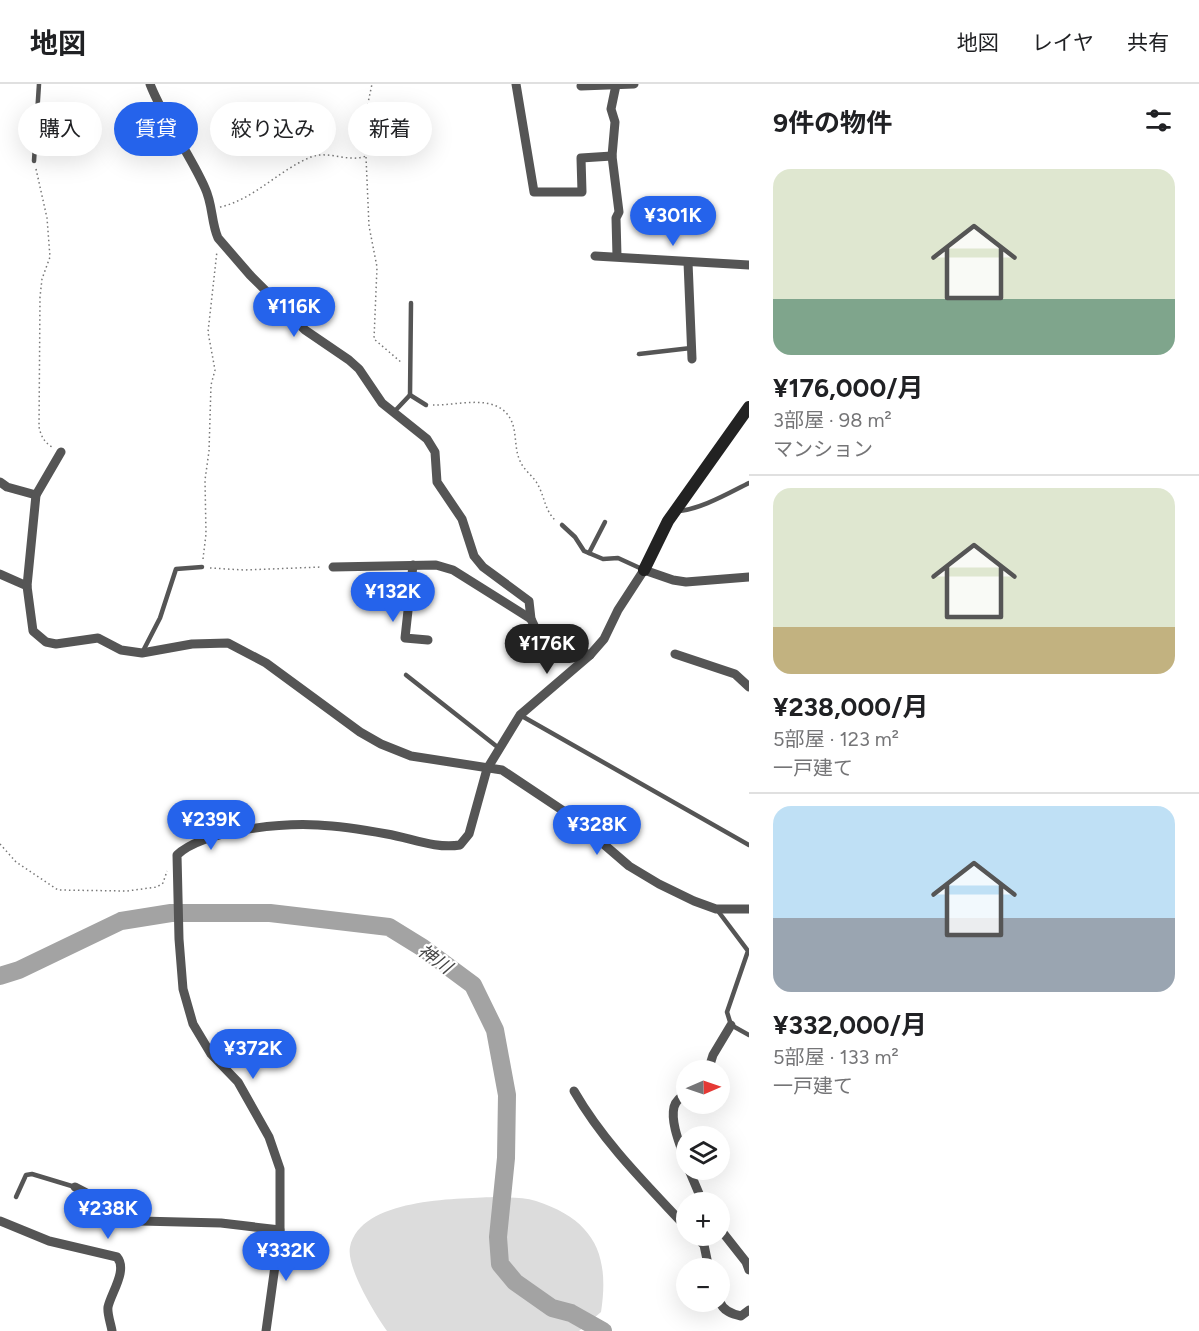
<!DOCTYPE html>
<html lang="ja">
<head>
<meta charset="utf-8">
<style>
	:root { --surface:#fff; --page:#f6f6f6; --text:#202124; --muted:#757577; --line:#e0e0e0; --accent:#2563eb }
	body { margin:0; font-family:Figtree,"Noto Sans JP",sans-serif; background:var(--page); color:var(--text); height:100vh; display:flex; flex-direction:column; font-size:22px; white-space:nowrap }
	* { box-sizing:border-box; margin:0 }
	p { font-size:20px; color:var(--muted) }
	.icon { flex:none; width:33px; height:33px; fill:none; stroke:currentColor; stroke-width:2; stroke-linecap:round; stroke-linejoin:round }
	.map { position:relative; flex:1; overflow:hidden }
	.panel { display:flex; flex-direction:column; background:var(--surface); width:450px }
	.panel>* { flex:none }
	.top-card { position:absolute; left:18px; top:18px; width:570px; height:54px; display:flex; gap:12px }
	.needle { width:39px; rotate:88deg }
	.controls { position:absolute; left:676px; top:976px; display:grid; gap:12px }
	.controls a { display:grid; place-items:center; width:54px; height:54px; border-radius:50%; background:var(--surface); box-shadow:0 6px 24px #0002; font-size:30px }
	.price { position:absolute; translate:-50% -51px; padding:0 14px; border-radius:21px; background:var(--accent); color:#fff; font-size:20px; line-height:39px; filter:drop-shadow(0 2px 3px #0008) }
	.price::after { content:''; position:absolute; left:50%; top:36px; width:18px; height:14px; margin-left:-9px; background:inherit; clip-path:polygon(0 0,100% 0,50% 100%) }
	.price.current { background:#222; color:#fff }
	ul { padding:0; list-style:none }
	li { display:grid; align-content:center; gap:12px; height:318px; padding:0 24px }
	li+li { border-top:2px solid var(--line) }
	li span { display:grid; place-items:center; height:186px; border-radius:18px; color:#555 }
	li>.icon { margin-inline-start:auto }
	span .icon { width:108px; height:108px; fill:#fffc; stroke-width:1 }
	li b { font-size:26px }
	h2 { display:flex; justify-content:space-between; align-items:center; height:72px; padding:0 24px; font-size:26px }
	.tag { padding:0 21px; border-radius:27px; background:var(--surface); box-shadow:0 6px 24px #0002; font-size:21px; line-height:54px }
	.tag.current { background:var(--accent); color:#fff }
	header { display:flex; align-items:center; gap:36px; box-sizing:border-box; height:84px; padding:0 30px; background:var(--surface); border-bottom:2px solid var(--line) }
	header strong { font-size:28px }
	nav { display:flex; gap:33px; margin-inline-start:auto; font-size:21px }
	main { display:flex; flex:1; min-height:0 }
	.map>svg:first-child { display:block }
</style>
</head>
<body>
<header>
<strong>地図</strong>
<nav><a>地図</a><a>レイヤ</a><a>共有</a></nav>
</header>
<main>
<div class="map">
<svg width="749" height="1247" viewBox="0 0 749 1247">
	<rect width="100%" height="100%" fill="#fff"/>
	<path fill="#dcdcdc" d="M494,1113c13,1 29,0 42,4 58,19 74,53 65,111l-22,19h-192c-12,-17 -41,-64 -37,-84 11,-49 105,-48 144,-50z"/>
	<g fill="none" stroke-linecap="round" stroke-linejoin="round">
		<polyline stroke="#a3a3a3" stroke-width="18" points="0,892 19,886 121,837 171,829 270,829 389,843 423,864 473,901 495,946 507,1011 506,1074 498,1153 500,1180 515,1198 552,1224 571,1229 603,1247"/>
		<g stroke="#777" stroke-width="1.5" stroke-dasharray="1.5 3" stroke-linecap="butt">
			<polyline points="366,73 369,142 377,183 374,255 402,279"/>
			<path d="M36,85l11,49 3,39 -8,22 -2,18 -1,130c2,9 5,15 13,20"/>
			<path d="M220,123c33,-7 59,-37 91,-50 17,-7 37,6 55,-1l2,-53 4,-19"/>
			<path d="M433,321c24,1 64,-13 78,15 6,12 3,28 9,41 4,10 15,16 19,26 6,12 6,23 16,33"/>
			<polyline points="203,475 206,450 205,396 209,367 211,301 215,286 208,248 217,167"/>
			<polyline points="210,484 244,486 322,483"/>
			<polyline points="0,760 16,778 58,806 127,807 157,803 163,799 167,787"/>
		</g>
		<g stroke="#555" stroke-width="4.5">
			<polyline points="34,77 39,0"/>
			<polyline points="639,270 691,264"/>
			<polyline points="410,311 411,219"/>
			<polyline points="393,329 410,311 426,321"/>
			<path d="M676,427c22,0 53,-18 73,-28"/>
			<polyline points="562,441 575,453 584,467 603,475 618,474 642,485"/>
			<polyline points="589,469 605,438"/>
			<polyline points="143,567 160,534 176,485 202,483"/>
			<polyline points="406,591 500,665"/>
			<polyline points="520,631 749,761"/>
			<polyline points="718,827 748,867 727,928 731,941 749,951"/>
			<polyline points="16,1113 26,1091 32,1090 75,1103"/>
		</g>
		<g stroke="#555" stroke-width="9">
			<path d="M150,0c14,36 39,68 55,104 8,17 6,34 13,50l32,37 55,55 44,30 10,9 23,34 45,36 8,13 2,30 25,37 12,37 9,11 46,34 2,18 7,15 52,21"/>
			<polyline points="516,0 534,108 582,108 581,74 612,72"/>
			<polyline points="616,1 611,25 615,38 612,72 619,128 616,134 617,172"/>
			<polyline points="581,2 634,0"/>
			<polyline points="595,172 749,181"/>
			<polyline points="688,178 692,275"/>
			<polyline points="0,398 7,403 36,411"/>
			<polyline points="413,481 405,554 428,556"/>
			<polyline points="333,483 436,481 453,486 531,535"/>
			<polyline points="0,490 27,502 33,547 46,558 56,560 98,554 121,566 142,569 192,560 228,559 266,579 360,648 381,660 411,672 502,686 571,732 629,782 659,800 694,817 716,825 749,825"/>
			<polyline points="27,502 36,411 61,368"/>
			<polyline points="675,570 735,590 749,603"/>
			<polyline points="708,987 713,971 731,941"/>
			<path d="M574,1007c30,52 72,93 113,137"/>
			<path d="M687,1009c-6,4 -11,7 -13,14 -4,17 8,42 13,58"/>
			<polyline points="689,1086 703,1119"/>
			<polyline points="75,1103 140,1137 221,1139 280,1146"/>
			<path d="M0,1137l49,20 68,16c11,13 -6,36 -9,50 -1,7 3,17 4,24"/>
			<polyline points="720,1145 746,1178 749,1186"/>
			<polyline points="695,1152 704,1161 709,1185"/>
			<path d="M720,1218c3,9 12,12 21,14l8,-6"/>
			<path d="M266,1247l14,-101v-61l-11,-32 -31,-55 -27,-28 -18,-30 -10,-35 -4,-50 -2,-84c26,-25 105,-32 141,-30 23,1 47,5 69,9 24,4 48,15 73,11l9,-11 18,-65 33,-54 70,-60 14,-16 14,-29 26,-40 29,10 13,2 63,-5"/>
		</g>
		<polyline stroke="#222" stroke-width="12" points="644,486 668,437 749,323"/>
	</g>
	<g text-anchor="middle" stroke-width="4.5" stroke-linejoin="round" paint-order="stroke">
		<g font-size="18" font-style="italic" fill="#444" stroke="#fff">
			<text transform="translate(435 875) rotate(35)" y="6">神川</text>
		</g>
	</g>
</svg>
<div class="controls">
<a><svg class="needle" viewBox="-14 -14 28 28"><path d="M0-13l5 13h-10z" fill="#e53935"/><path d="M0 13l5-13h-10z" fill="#757577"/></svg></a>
<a><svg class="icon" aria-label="layers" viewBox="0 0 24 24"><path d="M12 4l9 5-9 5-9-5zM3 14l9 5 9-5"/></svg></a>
<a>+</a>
<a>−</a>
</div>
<b class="price" style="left:673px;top:163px">¥301K</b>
<b class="price" style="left:294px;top:254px">¥116K</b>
<b class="price" style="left:393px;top:539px">¥132K</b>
<b class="price current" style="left:547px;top:591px">¥176K</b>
<b class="price" style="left:211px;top:767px">¥239K</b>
<b class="price" style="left:597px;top:772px">¥328K</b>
<b class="price" style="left:253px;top:996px">¥372K</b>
<b class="price" style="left:108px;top:1156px">¥238K</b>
<b class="price" style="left:286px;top:1198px">¥332K</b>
<div class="top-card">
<a class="tag">購入</a>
<a class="tag current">賃貸</a>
<a class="tag">絞り込み</a>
<a class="tag">新着</a>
</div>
</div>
<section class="panel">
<h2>9件の物件<svg class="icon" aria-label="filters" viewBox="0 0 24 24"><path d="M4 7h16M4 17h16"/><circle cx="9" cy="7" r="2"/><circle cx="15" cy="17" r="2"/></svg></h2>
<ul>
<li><span style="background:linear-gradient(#dfe7d0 70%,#7fa58c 0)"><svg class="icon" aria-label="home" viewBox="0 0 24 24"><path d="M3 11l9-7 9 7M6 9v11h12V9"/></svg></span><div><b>¥176,000/月</b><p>3部屋 · 98 m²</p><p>マンション</p></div></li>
<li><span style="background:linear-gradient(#dfe7d0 75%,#c2b280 0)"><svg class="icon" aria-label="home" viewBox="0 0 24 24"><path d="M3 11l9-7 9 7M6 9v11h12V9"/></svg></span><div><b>¥238,000/月</b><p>5部屋 · 123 m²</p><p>一戸建て</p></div></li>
<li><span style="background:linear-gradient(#bfe0f5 60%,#9aa5b1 0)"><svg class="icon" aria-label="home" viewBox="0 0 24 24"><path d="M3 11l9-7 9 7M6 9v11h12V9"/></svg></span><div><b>¥332,000/月</b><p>5部屋 · 133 m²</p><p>一戸建て</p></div></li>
</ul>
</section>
</main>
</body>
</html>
